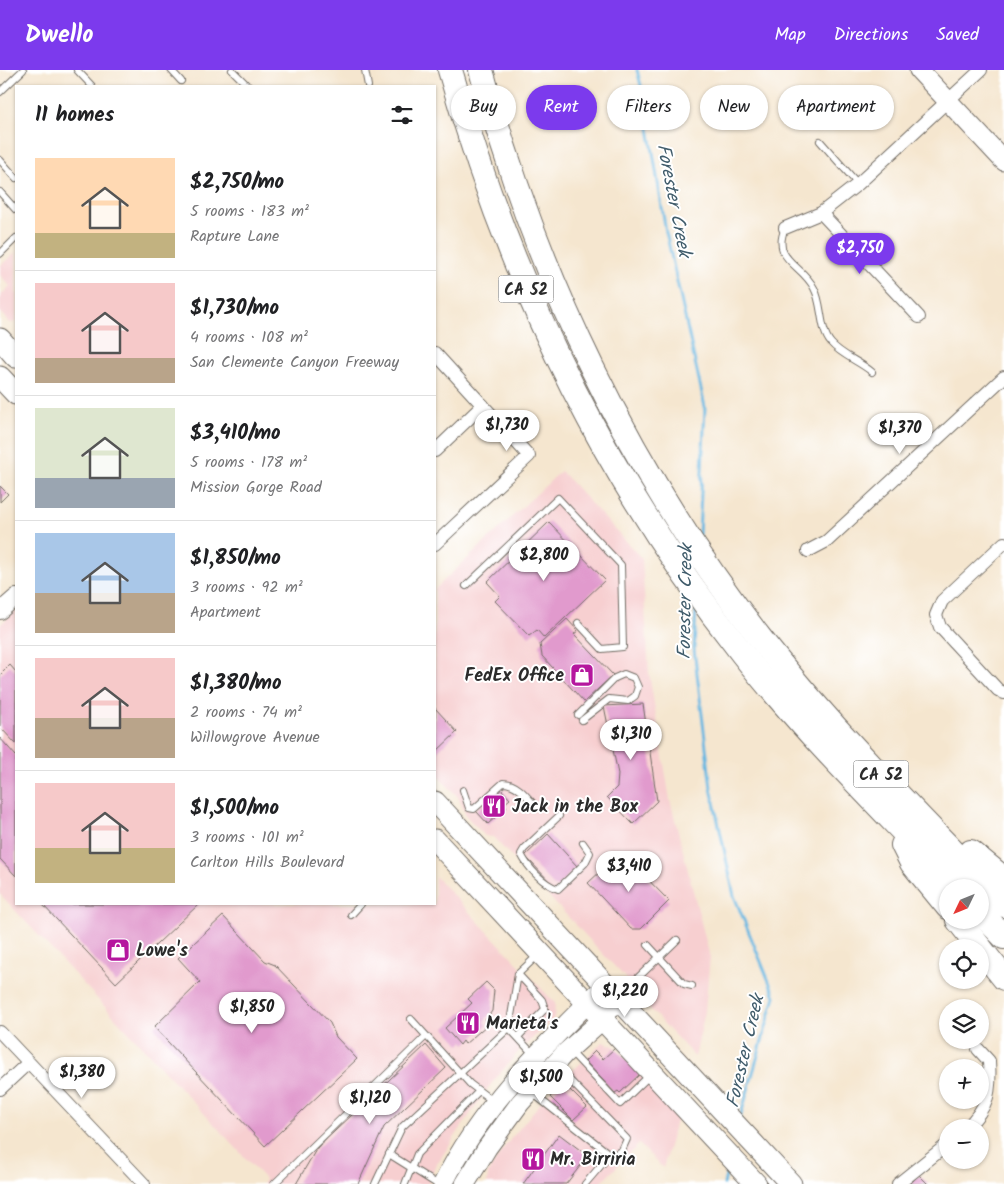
<!DOCTYPE html>
<html lang="en">
<head>
<meta charset="utf-8">
<style>
	:root { --surface:#fff; --page:#f2f2f2; --text:#202124; --muted:#757577; --line:#e0e0e0; --accent:#7c3aed }
	body { margin:0; font-family:Kalam,sans-serif; background:var(--page); color:var(--text); height:100vh; display:flex; flex-direction:column; font-size:19px; white-space:nowrap }
	* { box-sizing:border-box; margin:0 }
	p { font-size:16px; color:var(--muted) }
	.icon { flex:none; width:28px; height:28px; fill:none; stroke:currentColor; stroke-width:2; stroke-linecap:round; stroke-linejoin:round }
	.map { position:relative; flex:1; overflow:hidden }
	.sheet { position:absolute; left:15px; top:15px; width:421px; height:820px; display:flex; flex-direction:column; background:var(--surface); border-radius:0px; box-shadow:0 1px 4px #0004 }
	.sheet>* { flex:none }
	.hud { position:absolute; left:451px; top:15px; width:475px; height:45px; display:flex; gap:10px }
	.needle { width:32px; rotate:227deg }
	.fabs { position:absolute; left:939px; top:809px; display:grid; gap:10px }
	.fabs a { display:grid; place-items:center; width:50px; height:50px; border-radius:50%; background:var(--surface); box-shadow:0 1px 4px #0004; font-size:25px }
	.price { position:absolute; translate:-50% -42px; padding:0 11px; border-radius:18px; background:#fff; color:#222; font-size:16px; line-height:32px; filter:drop-shadow(0 1px 2px #0008) }
	.price::after { content:''; position:absolute; left:50%; top:30px; width:15px; height:11px; margin-left:-8px; background:inherit; clip-path:polygon(0 0,100% 0,50% 100%) }
	.price.on { background:var(--accent); color:#fff }
	ul { padding:0; list-style:none }
	li { display:flex; align-items:center; gap:15px; height:125px; padding:0 20px }
	li+li { border-top:1px solid var(--line) }
	li span { display:grid; place-items:center; flex:none; width:140px; height:100px; border-radius:0px; color:#555 }
	li>.icon { margin-inline-start:auto }
	span .icon { width:60px; height:60px; fill:#fffc; stroke-width:1 }
	li b { font-size:21px }
	h2 { display:flex; justify-content:space-between; align-items:center; height:60px; padding:0 20px; font-size:21px }
	.pill { padding:0 18px; border-radius:22px; background:var(--surface); box-shadow:0 1px 4px #0004; font-size:18px; line-height:45px }
	.pill.on { background:var(--accent); color:#fff }
	header { display:flex; align-items:center; gap:30px; box-sizing:border-box; height:70px; padding:0 25px; background:var(--accent); color:#fff }
	header strong { font-size:24px }
	nav { display:flex; gap:28px; margin-inline-start:auto; font-size:18px }
	.map>svg:first-child { display:block }
</style>
</head>
<body>
<header>
<strong>Dwello</strong>
<nav><a>Map</a><a>Directions</a><a>Saved</a></nav>
</header>
<div class="map">
<svg width="1004" height="1114" viewBox="0 0 1004 1114">
	<rect width="100%" height="100%" fill="#fff"/>
	<filter id="ink" filterUnits="userSpaceOnUse"><feTurbulence type="fractalNoise" baseFrequency=".02" numOctaves="2"/><feDisplacementMap in="SourceGraphic" scale="10" xChannelSelector="R" yChannelSelector="G"/><feConvolveMatrix kernelMatrix="1 2 1 2 8 2 1 2 1" color-interpolation-filters="sRGB"/></filter>
	<filter id="wash" filterUnits="userSpaceOnUse"><feTurbulence type="fractalNoise" baseFrequency=".0096" numOctaves="4" result="noise"/><feDisplacementMap in="SourceGraphic" scale="20" xChannelSelector="R" yChannelSelector="G"/><feGaussianBlur stdDeviation="1.12" result="paint"/><feColorMatrix in="noise" values="0 0 0 0 0 0 0 0 0 0 0 0 0 0 0 0 0 1.4 0 .05"/><feComposite in="paint" operator="in"/></filter>
	<g filter="url(#wash)">
		<rect width="100%" height="100%" fill="#f5e6cf"/>
		<g fill="#f7cfd0">
			<polygon points="16,182 16,252 10,253 0,242 0,226 10,216 0,205 0,196"/>
			<polygon points="561,401 642,489 649,603 670,730 710,887 705,941 695,987 635,923 635,918 493,767 485,766 467,747 458,727 435,702 435,519"/>
			<polygon points="16,540 16,834 435,834 435,806 555,933 554,948 519,981 488,1018 434,1098 428,1114 263,1114 265,1109 0,824 0,555"/>
			<polygon points="603,972 614,976 678,1044 663,1098 639,1074 600,1114 487,1114 488,1103 505,1076 528,1048 546,1026"/>
		</g>
		<g fill="none" stroke-linecap="round" stroke-linejoin="round">
			<g stroke="#67b7e1" stroke-width="3">
				<polyline points="637,0 644,27 666,162 705,337 699,465"/>
				<polyline points="696,536 694,579 711,718 734,826 775,926 740,1048"/>
				<polyline points="724,1114 728,1096"/>
			</g>
		</g>
		<g id="blocks">
			<g fill="#e19acd">
				<polygon points="0,416 8,424 0,432"/>
				<polygon points="549,452 605,510 544,568 537,560 529,566 495,531 500,526 487,512"/>
				<polygon points="567,549 578,561 574,564 613,605 584,632 542,586 540,574"/>
				<polygon points="10,595 16,602 16,674 0,657 0,605"/>
				<polygon points="643,634 657,731 633,754 607,727 617,717 618,704 604,636"/>
				<polygon points="435,638 457,662 435,683"/>
				<polygon points="0,668 16,686 16,806 0,789"/>
				<polygon points="501,719 510,729 504,734 507,737 488,754 476,741"/>
				<polygon points="548,764 577,796 556,818 525,786"/>
				<polygon points="623,784 669,831 641,859 631,859 588,813 617,786"/>
				<polygon points="42,834 199,834 116,913"/>
				<polygon points="223,846 265,891 275,895 330,953 336,967 357,989 265,1076 154,957 200,912 178,888"/>
				<polygon points="486,912 494,920 492,941 484,952 487,955 465,974 463,971 460,975 445,958 472,933 468,929"/>
				<polygon points="426,975 446,998 384,1057 358,1114 296,1114 317,1078"/>
				<polygon points="615,978 640,1004 620,1023 618,1021 615,1023 585,991 595,981 603,989"/>
				<polygon points="563,1013 587,1037 573,1050 550,1027"/>
				<polygon points="559,1064 588,1086 566,1114 523,1114"/>
				<polygon points="919,1105 928,1114 910,1114"/>
			</g>
		</g>
	</g>
	<g filter="url(#ink)">
		<use href="#blocks" fill-opacity="0" stroke="#726c64" stroke-width="1"/>
		<g fill="none" stroke-linecap="round" stroke-linejoin="round">
			<g stroke="#726c64" stroke-width="8">
				<g id="service">
					<polyline points="77,0 92,16"/>
					<polyline points="171,0 181,11"/>
					<polyline points="232,0 248,16"/>
					<polyline points="365,0 368,16"/>
					<polyline points="0,22 23,0"/>
					<polyline points="820,71 858,114"/>
					<polyline points="0,90 16,108"/>
					<polyline points="0,122 16,140"/>
					<path d="M785,158c-14,32 17,36 29,60 9,16 5,41 17,55 10,12 28,18 41,29"/>
					<polyline points="0,184 16,168"/>
					<polyline points="466,516 558,428 621,495 623,577 602,579 578,553"/>
					<polyline points="578,645 615,608 624,604 634,608 638,617 635,626 628,631 609,629 582,650"/>
					<path d="M463,720l6,18 5,1 29,-26c15,0 25,15 34,25"/>
					<path d="M559,746l-35,33 -3,5c7,14 22,30 37,35l27,-26 5,-10 -7,-10"/>
					<polyline points="351,845 361,834"/>
					<polyline points="648,875 684,914 692,916"/>
					<polyline points="619,926 677,870"/>
					<polyline points="411,949 470,1014 494,1032"/>
					<polyline points="509,958 518,904 539,884"/>
					<polyline points="518,967 545,939 542,930 518,904"/>
					<polyline points="570,981 620,1034 650,1005"/>
					<polyline points="531,1022 612,1086 622,1080 627,1069 555,995"/>
					<polyline points="389,1084 437,1114"/>
					<polyline points="274,1114 426,966"/>
					<polyline points="375,1114 402,1057 509,958 534,985"/>
					<polyline points="405,1114 417,1084 479,1021"/>
					<polyline points="585,1114 610,1085"/>
				</g>
			</g>
			<g stroke="#726c64" stroke-width="14">
				<g id="minor">
					<polyline points="821,143 919,247"/>
					<polyline points="785,158 821,143 858,114 981,0"/>
					<polyline points="435,283 529,386 435,474"/>
					<polyline points="435,381 483,335"/>
					<polyline points="1004,473 942,531 936,545 940,557 998,620 1004,623"/>
					<polyline points="808,481 827,471 1004,307"/>
					<polyline points="0,962 144,1114"/>
					<polyline points="0,1019 28,993"/>
					<path d="M966,1058c23,-21 25,-38 23,-67l-11,-12"/>
					<polyline points="898,1114 948,1074"/>
				</g>
			</g>
			<g stroke="#726c64" stroke-width="18">
				<polyline id="tertiary" points="0,541 16,527"/>
			</g>
			<g stroke="#726c64" stroke-width="21">
				<g id="secondary">
					<polyline points="919,0 1004,91"/>
					<path d="M443,1114c38,-78 102,-139 163,-199"/>
					<polyline points="465,1114 487,1078 520,1033 564,984 603,949 618,927"/>
				</g>
			</g>
			<g stroke="#726c64" stroke-width="23">
				<g id="primary">
					<polyline points="0,269 16,287"/>
					<polyline points="0,307 16,324"/>
					<polyline points="435,732 791,1114"/>
					<polyline points="435,770 756,1114"/>
				</g>
			</g>
			<g stroke="#726c64" stroke-width="26">
				<g id="motorway">
					<path d="M450,0c60,213 154,408 292,583 65,83 143,158 215,235"/>
					<path d="M481,0c55,205 149,401 279,568 74,95 162,180 244,267"/>
					<polyline points="903,775 912,793 948,837"/>
					<polyline points="971,782 1004,809"/>
					<polyline points="980,842 1004,867"/>
					<polyline points="958,850 980,878"/>
					<polyline points="980,878 1004,908"/>
				</g>
			</g>
			<use href="#service" stroke="#fff" stroke-width="6"/>
			<use href="#minor" stroke="#fff" stroke-width="12"/>
			<use href="#tertiary" stroke="#fff" stroke-width="16"/>
			<use href="#secondary" stroke="#fff" stroke-width="19"/>
			<use href="#primary" stroke="#fff" stroke-width="21"/>
			<use href="#motorway" stroke="#fff" stroke-width="24"/>
		</g>
	</g>
	<defs>
		<g id="shop-square" transform="scale(1.25)"><rect x="-9" y="-9" width="18" height="18" rx="4" fill="#b5179e" stroke="#fff"/><path d="M-5-2.5h2.3a2.7 3.5 0 0 1 5.4 0H5L5.5 6h-11ZM-1.5-2.5h3a1.5 2.3 0 0 0-3 0Z" fill="#fff"/></g>
		<g id="restaurant-square" transform="scale(1.25)"><rect x="-9" y="-9" width="18" height="18" rx="4" fill="#b5179e" stroke="#fff"/><path d="M-5-6h1v4h1v-4h1v4h1v-4h1v5L-1.5 .5V6h-2V.5L-5-1ZM5-6V6H3V1.5H1.5Q1.5-4 5-6Z" fill="#fff"/></g>
	</defs>
	<g fill-rule="evenodd">
		<use href="#shop-square" x="582" y="605"/>
		<use href="#restaurant-square" x="494" y="736"/>
		<use href="#shop-square" x="118" y="880"/>
		<use href="#restaurant-square" x="468" y="953"/>
		<use href="#restaurant-square" x="533" y="1089"/>
	</g>
	<g text-anchor="middle" stroke-width="4" stroke-linejoin="round" paint-order="stroke">
		<g fill="#fff" stroke="#6b6b6b" stroke-width="1">
			<rect x="498.5" y="205.5" width="55" height="27" rx="4"/>
			<rect x="853.5" y="690.5" width="55" height="27" rx="4"/>
		</g>
		<g font-size="16" font-weight="bold" fill="#2b2b2b">
			<text x="526" y="225">CA 52</text>
			<text x="881" y="710">CA 52</text>
		</g>
		<g font-size="18" font-weight="bold" fill="#2b2b2b" stroke="#fff" text-anchor="start">
			<text x="564" y="611" text-anchor="end">FedEx Office</text>
			<text x="512" y="742">Jack in the Box</text>
			<text x="136" y="886">Lowe's</text>
			<text x="486" y="959">Marieta's</text>
			<text x="550" y="1095">Mr. Birriria</text>
		</g>
		<g font-size="19" font-style="italic" fill="#405c6b" stroke="#fff">
			<text transform="translate(675 130) rotate(79)" y="7">Forester Creek</text>
			<text transform="translate(684 532) rotate(-89)" y="7">Forester Creek</text>
			<text transform="translate(744 981) rotate(-77)" y="7">Forester Creek</text>
		</g>
	</g>
</svg>
<div class="fabs">
<a><svg class="needle" viewBox="-14 -14 28 28"><path d="M0-13l5 13h-10z" fill="#e53935"/><path d="M0 13l5-13h-10z" fill="#757577"/></svg></a>
<a><svg class="icon" aria-label="locate" viewBox="0 0 24 24"><circle cx="12" cy="12" r="6"/><path d="M12 2v4M12 18v4M2 12h4M18 12h4"/></svg></a>
<a><svg class="icon" aria-label="layers" viewBox="0 0 24 24"><path d="M12 4l9 5-9 5-9-5zM3 14l9 5 9-5"/></svg></a>
<a>+</a>
<a>−</a>
</div>
<b class="price on" style="left:860px;top:205px">$2,750</b>
<b class="price" style="left:507px;top:382px">$1,730</b>
<b class="price" style="left:900px;top:385px">$1,370</b>
<b class="price" style="left:544px;top:512px">$2,800</b>
<b class="price" style="left:631px;top:691px">$1,310</b>
<b class="price" style="left:629px;top:823px">$3,410</b>
<b class="price" style="left:625px;top:948px">$1,220</b>
<b class="price" style="left:252px;top:964px">$1,850</b>
<b class="price" style="left:82px;top:1029px">$1,380</b>
<b class="price" style="left:541px;top:1034px">$1,500</b>
<b class="price" style="left:370px;top:1055px">$1,120</b>
<div class="hud">
<a class="pill">Buy</a>
<a class="pill on">Rent</a>
<a class="pill">Filters</a>
<a class="pill">New</a>
<a class="pill">Apartment</a>
</div>
<section class="sheet">
<h2>11 homes<svg class="icon" aria-label="filters" viewBox="0 0 24 24"><path d="M4 7h16M4 17h16"/><circle cx="9" cy="7" r="2"/><circle cx="15" cy="17" r="2"/></svg></h2>
<ul>
<li><span style="background:linear-gradient(#ffd9b3 75%,#c2b280 0)"><svg class="icon" aria-label="home" viewBox="0 0 24 24"><path d="M3 11l9-7 9 7M6 9v11h12V9"/></svg></span><div><b>$2,750/mo</b><p>5 rooms · 183 m²</p><p>Rapture Lane</p></div></li>
<li><span style="background:linear-gradient(#f6c9c9 75%,#b9a48a 0)"><svg class="icon" aria-label="home" viewBox="0 0 24 24"><path d="M3 11l9-7 9 7M6 9v11h12V9"/></svg></span><div><b>$1,730/mo</b><p>4 rooms · 108 m²</p><p>San Clemente Canyon Freeway</p></div></li>
<li><span style="background:linear-gradient(#dfe7d0 70%,#9aa5b1 0)"><svg class="icon" aria-label="home" viewBox="0 0 24 24"><path d="M3 11l9-7 9 7M6 9v11h12V9"/></svg></span><div><b>$3,410/mo</b><p>5 rooms · 178 m²</p><p>Mission Gorge Road</p></div></li>
<li><span style="background:linear-gradient(#a9c7e8 60%,#b9a48a 0)"><svg class="icon" aria-label="home" viewBox="0 0 24 24"><path d="M3 11l9-7 9 7M6 9v11h12V9"/></svg></span><div><b>$1,850/mo</b><p>3 rooms · 92 m²</p><p>Apartment</p></div></li>
<li><span style="background:linear-gradient(#f6c9c9 60%,#b9a48a 0)"><svg class="icon" aria-label="home" viewBox="0 0 24 24"><path d="M3 11l9-7 9 7M6 9v11h12V9"/></svg></span><div><b>$1,380/mo</b><p>2 rooms · 74 m²</p><p>Willowgrove Avenue</p></div></li>
<li><span style="background:linear-gradient(#f6c9c9 65%,#c2b280 0)"><svg class="icon" aria-label="home" viewBox="0 0 24 24"><path d="M3 11l9-7 9 7M6 9v11h12V9"/></svg></span><div><b>$1,500/mo</b><p>3 rooms · 101 m²</p><p>Carlton Hills Boulevard</p></div></li>
</ul>
</section>
</div>
</body>
</html>
